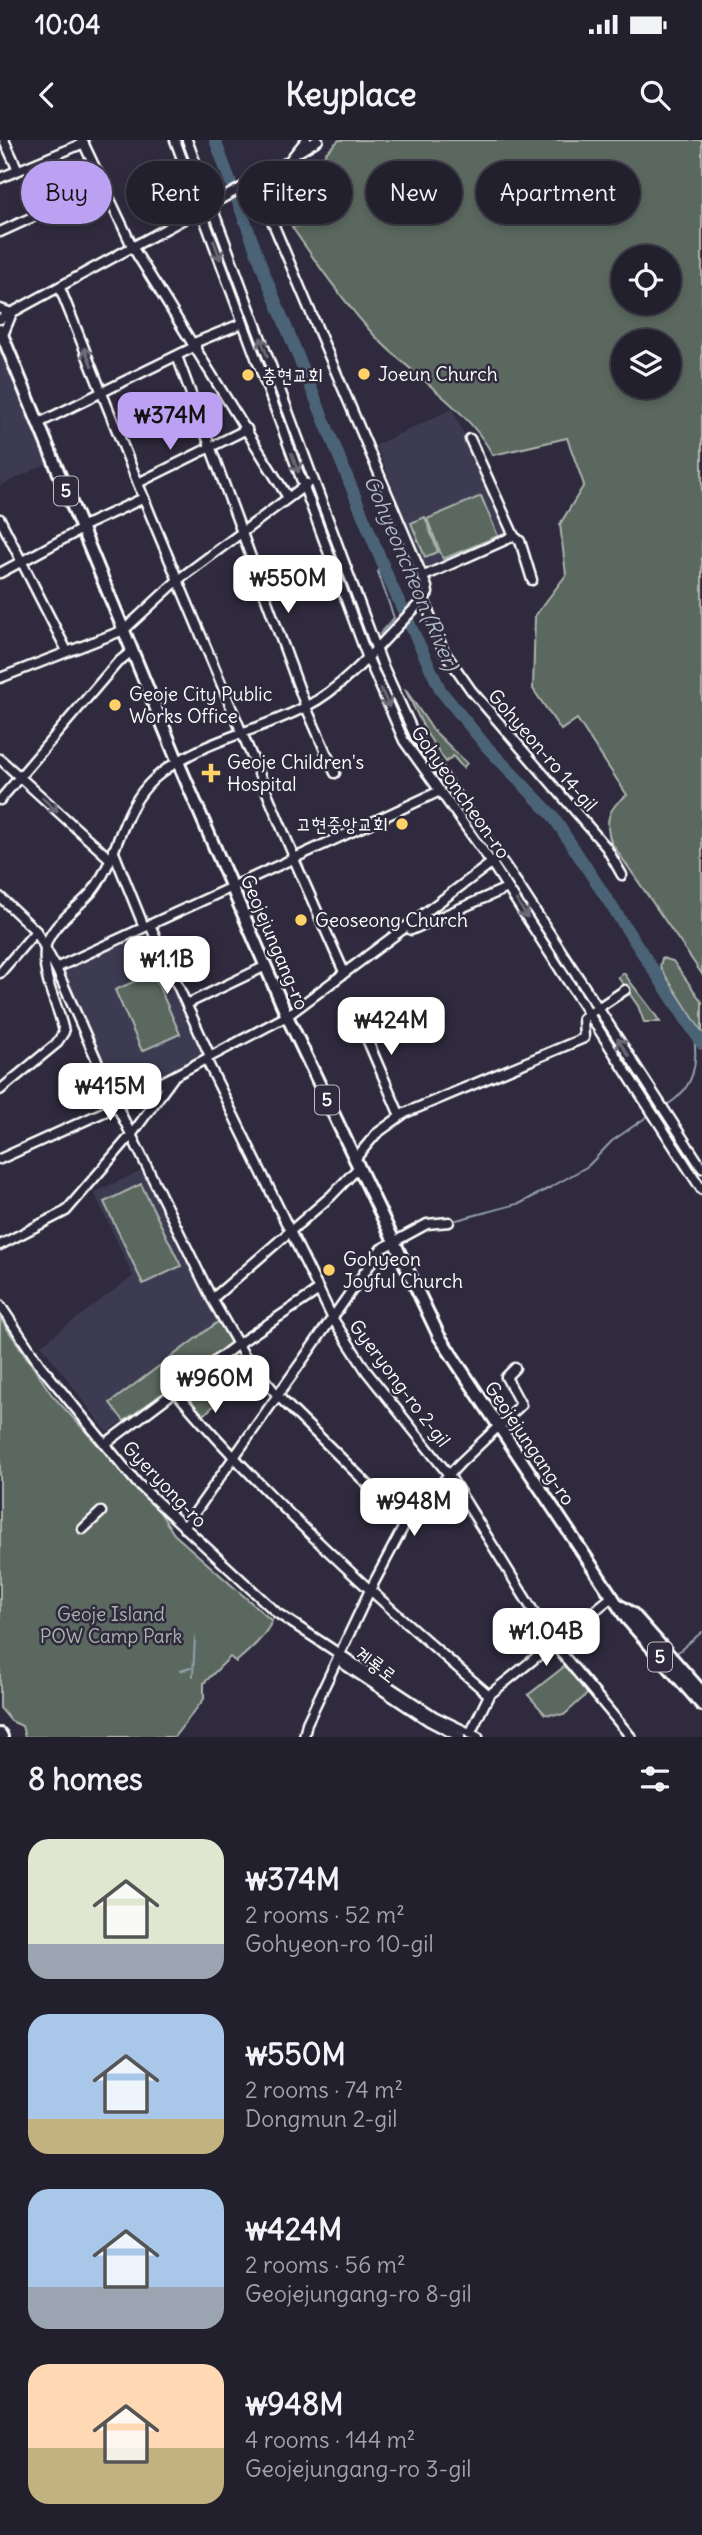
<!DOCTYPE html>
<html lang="en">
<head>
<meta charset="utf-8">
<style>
	:root { --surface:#23202e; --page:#2f2d3a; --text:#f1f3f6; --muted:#a3a3aa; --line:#403e4a; --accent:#bca0f2 }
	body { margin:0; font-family:Delius,"Poor Story",sans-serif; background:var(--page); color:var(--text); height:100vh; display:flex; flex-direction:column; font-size:26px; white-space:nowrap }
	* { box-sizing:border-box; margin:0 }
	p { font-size:23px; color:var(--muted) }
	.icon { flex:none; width:38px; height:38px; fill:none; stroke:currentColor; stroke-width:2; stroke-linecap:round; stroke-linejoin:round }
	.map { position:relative; height:1597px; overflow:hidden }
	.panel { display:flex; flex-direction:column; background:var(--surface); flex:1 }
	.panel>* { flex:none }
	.banner { position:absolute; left:21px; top:21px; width:662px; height:63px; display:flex; gap:14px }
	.controls { position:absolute; left:611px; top:105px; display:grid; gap:14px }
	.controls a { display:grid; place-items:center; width:70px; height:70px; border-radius:50%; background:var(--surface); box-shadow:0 4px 10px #0003,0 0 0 2px var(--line); font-size:35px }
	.price { position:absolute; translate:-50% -60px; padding:0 16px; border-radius:14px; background:#fff; color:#222; font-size:23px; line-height:46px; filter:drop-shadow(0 2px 4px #0008) }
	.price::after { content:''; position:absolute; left:50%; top:42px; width:21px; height:16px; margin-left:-10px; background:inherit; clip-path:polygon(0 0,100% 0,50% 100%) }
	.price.current { background:var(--accent); color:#111 }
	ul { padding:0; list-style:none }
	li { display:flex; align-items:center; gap:21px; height:175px; padding:0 28px }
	li span { display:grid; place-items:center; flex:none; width:196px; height:140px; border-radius:21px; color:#555 }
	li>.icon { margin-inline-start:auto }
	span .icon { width:84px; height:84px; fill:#fffc; stroke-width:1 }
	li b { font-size:30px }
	h2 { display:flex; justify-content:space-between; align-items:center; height:84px; padding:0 28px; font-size:30px }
	.pill { padding:0 24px; border-radius:32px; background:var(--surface); box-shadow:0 4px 10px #0003,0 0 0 2px var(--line); font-size:24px; line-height:63px }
	.pill.current { background:var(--accent); color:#111 }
	.status { display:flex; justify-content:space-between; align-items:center; height:49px; padding:0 35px; background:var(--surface); direction:ltr }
	.status svg { height:19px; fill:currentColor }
	header { display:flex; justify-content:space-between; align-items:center; height:91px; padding:0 28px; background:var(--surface); font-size:32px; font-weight:800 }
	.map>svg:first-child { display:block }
</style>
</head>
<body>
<div class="status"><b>10:04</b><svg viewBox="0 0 49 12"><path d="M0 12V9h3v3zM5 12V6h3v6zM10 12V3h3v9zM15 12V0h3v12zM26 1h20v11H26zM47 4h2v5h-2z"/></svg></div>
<header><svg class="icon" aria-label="back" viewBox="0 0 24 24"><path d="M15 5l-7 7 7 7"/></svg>Keyplace<svg class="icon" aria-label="search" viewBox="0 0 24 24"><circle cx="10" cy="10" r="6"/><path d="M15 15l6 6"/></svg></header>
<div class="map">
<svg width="702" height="1597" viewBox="0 0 702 1597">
	<rect width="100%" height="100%" fill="#2f2a3d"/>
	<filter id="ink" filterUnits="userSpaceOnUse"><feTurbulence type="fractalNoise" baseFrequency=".0143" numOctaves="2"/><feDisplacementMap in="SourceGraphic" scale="14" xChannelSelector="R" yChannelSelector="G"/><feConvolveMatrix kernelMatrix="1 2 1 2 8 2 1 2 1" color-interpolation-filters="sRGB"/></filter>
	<g filter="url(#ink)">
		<g fill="#3d3b51">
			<polygon points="0,190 54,320 0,346"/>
			<polygon points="452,269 511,394 426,430 376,305"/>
			<polygon points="150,785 210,916 117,966 56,828"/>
			<polygon points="144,1030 194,1136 223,1178 110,1263 124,1281 107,1292 41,1205 133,1136 94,1052"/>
		</g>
		<g fill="#5a685e" stroke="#acb4ae" stroke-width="2" fill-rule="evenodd">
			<path d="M339,0h363v834l-91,-132c-7,-22 -2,-35 16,-47l-50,-76 -16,11 -28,-41 2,-73 31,-41 -6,-51 24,-39 -17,-47 -74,17c-28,-50 -82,-80 -120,-121 -30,-33 -56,-70 -81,-107l19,-3c0,-44 -7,-53 28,-84zM668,117v46h-45v-46zM668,201v46h-45v-46z"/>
			<polygon points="244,162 306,332 303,333 241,163"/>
			<polygon points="481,356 498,396 443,419 427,379"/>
			<polygon points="425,377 438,412 425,417 411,383"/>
			<polygon points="405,549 433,590 467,623 463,628 453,616 446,622 427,594"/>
			<polygon points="662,818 673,821 702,862 702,892 660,827"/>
			<polygon points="153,833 180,894 142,911 115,850"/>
			<path d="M624,833c12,18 24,30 36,49h-16l-6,-16 -20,-29z"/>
			<polygon points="141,1044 181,1126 143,1144 104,1062"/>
			<path d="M0,1178l52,77 107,116 15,23 98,87c-8,17 -21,28 -36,41l-6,-5 -26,26v16l-30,38h-149l-3,-11 -11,-5 -11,-13z"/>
			<polygon points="223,1178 233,1204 124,1281 110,1263"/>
			<polygon points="238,1204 255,1229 199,1279 175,1251"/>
			<polygon points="570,1522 594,1548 564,1575 545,1574 528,1555"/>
		</g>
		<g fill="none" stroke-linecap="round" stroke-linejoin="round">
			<g stroke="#94a1ad" stroke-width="2">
				<polyline points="380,494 394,478 378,432 383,422"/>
				<path d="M665,966c30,-17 34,-44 28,-75"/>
				<polyline points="453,1081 521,1063 553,1046 588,1026 612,1001 651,974"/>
				<polyline points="678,1512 702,1492"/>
				<polyline points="180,1531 191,1528"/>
				<polyline points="193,1536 195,1497"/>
			</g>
			<polyline stroke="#4c6377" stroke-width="12" points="215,0 265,135 390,442 441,551 486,606 552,675 702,904"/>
			<g stroke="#fff" stroke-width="13">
				<g id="minor">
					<polyline points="4,0 18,30"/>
					<polyline points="82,0 133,108 287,356"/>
					<polyline points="175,0 367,516 404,601 491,722 702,1050"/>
					<polyline points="187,0 382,524 415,596 517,743 702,1028"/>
					<polyline points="300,11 318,0"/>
					<polyline points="0,38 84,3"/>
					<polyline points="255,41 427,447 428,453 424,459 443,510 471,550 606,707 622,735"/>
					<polyline points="0,92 103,45"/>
					<polyline points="60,148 151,376 294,717"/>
					<polyline points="0,169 12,173 3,195"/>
					<polyline points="0,179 276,29 289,21 306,0"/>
					<polyline points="194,203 243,183"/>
					<polyline points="177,216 306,567 335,633"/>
					<polyline points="39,283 196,206"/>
					<polyline points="470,299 514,396 520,401 532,440"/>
					<polyline points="138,343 247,289"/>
					<polyline points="0,379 67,511"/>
					<polyline points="81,387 144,358"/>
					<polyline points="0,433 82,389"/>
					<polyline points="422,437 514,396"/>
					<polyline points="0,538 124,490 179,439 307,344"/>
					<polyline points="0,619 110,719"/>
					<polyline points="0,660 117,523 132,511"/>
					<polyline points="113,710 144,787"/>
					<polyline points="293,717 344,832"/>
					<polyline points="0,757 36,791 56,828 117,966 212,1159 244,1215 279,1257 406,1382"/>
					<polyline points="150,785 210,916"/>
					<polyline points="411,790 507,748"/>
					<polyline points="56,828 440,651"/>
					<polyline points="0,833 36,791"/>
					<polyline points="187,864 266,826"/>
					<polyline points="355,871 400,976"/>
					<polyline points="206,919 333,1179 367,1232 449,1335 553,1503 631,1597"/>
					<path d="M0,950l56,-46 8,-12c-6,-29 -22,-51 -19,-82 3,-25 35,-42 49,-61 25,-34 27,-81 61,-111 42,-37 103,-46 152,-72 43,-22 82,-73 117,-107"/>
					<polyline points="0,1019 117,966 287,876 494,721"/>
					<polyline points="355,1019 376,994 405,973 584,898 583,878 625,850"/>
					<polyline points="0,1105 66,1071 132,994 173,938"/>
					<polyline points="212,1159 331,1056 359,1027"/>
					<polyline points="0,1165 40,1225 137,1343 277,1473 434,1576 478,1597"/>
					<path d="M175,1251c95,112 204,209 314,304"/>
					<polyline points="105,1304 238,1204 319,1150"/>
					<polyline points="184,1388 381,1109 427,1084 449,1082"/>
					<polyline points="83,1389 101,1372"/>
					<polyline points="339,1515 345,1525 429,1581 460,1597"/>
					<polyline points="470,1594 489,1555 613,1456"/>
					<polyline points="304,1597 307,1583 369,1452 406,1382 460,1323 521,1265 506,1237 515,1228"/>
				</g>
			</g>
			<g stroke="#fff" stroke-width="16">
				<g id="major">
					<polyline points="0,190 178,622 287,876 439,1196 627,1479 702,1565"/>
					<polyline points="622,1467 633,1474 702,1552"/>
				</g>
			</g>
			<g stroke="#fff" stroke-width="18">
				<polyline id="highway" points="0,1595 1,1597"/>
			</g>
			<use href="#minor" stroke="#2f2a3d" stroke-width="8"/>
			<use href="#major" stroke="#2f2a3d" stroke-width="10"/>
			<use href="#highway" stroke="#2f2a3d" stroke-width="12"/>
		</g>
		<defs><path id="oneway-shaft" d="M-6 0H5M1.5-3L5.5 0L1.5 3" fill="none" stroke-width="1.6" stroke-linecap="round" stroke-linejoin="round" transform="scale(1.75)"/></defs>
		<g stroke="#6d6a77">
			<use href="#oneway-shaft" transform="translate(217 110) rotate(70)"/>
			<use href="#oneway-shaft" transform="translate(264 207) rotate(-110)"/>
			<use href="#oneway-shaft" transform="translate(88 217) rotate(-112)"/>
			<use href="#oneway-shaft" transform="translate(295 323) rotate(70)"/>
			<use href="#oneway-shaft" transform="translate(385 558) rotate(66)"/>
			<use href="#oneway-shaft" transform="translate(50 665) rotate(43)"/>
			<use href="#oneway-shaft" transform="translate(522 769) rotate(57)"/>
			<use href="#oneway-shaft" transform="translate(623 907) rotate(-124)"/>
		</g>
	</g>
	<g fill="#ffd166" stroke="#2f2a3d" stroke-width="2.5">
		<circle cx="364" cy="234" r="7"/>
		<circle cx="248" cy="235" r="7"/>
		<circle cx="115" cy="565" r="7"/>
		<path d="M207.5 622.5h7v7h7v7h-7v7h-7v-7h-7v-7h7z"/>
		<circle cx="402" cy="684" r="7"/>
		<circle cx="301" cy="780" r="7"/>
		<circle cx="329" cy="1130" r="7"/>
	</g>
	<g text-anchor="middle" stroke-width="5" stroke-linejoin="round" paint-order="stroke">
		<g fill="#2f2a3d" stroke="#c1bfc5" stroke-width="2">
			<rect x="54" y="336.5" width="24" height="29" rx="5"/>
			<rect x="315" y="945.5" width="24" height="29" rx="5"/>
			<rect x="648" y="1502.5" width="24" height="29" rx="5"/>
		</g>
		<g font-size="18" font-weight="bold" fill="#fff">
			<text x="66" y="357">5</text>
			<text x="327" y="966">5</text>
			<text x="660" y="1523">5</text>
		</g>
		<g font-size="19" fill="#fff" stroke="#2f2a3d" text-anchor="start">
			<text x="378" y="241">Joeun Church</text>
			<text x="262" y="242">충현교회</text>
			<text x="129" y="561">Geoje City Public<tspan x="129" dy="22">Works Office</tspan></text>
			<text x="227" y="629">Geoje Children's<tspan x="227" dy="22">Hospital</tspan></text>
			<text x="388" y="691" text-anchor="end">고현중앙교회</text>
			<text x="315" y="787">Geoseong Church</text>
			<text x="343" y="1126">Gohyeon<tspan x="343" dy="22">Joyful Church</tspan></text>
		</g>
		<g font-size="19" fill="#fff" stroke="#2f2a3d">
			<text transform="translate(543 610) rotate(49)" y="7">Gohyeon-ro 14-gil</text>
			<text transform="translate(461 652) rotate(55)" y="7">Gohyeoncheon-ro</text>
			<text transform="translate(275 802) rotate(67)" y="7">Geojejungang-ro</text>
			<text transform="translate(400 1243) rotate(53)" y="7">Gyeryong-ro 2-gil</text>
			<text transform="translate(530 1303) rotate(56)" y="7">Geojejungang-ro</text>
			<text transform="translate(165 1344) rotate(46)" y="7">Gyeryong-ro</text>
			<text transform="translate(376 1524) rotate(37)" y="7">계룡로</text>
		</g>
		<g font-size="19" fill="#acb4ae" stroke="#2f2a3d">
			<text x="111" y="1481">Geoje Island<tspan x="111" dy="22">POW Camp Park</tspan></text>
		</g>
		<g font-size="21" font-style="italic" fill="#aeb9c2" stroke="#2f2a3d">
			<text transform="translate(411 433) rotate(67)" y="7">Gohyeoncheon (River)</text>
		</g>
	</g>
</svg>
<div class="controls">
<a><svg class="icon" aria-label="locate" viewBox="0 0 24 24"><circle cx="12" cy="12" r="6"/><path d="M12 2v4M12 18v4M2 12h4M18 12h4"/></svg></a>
<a><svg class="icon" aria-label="layers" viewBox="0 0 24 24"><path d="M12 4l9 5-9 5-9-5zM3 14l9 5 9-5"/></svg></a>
</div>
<b class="price current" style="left:170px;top:312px">₩374M</b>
<b class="price" style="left:288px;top:475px">₩550M</b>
<b class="price" style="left:167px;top:856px">₩1.1B</b>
<b class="price" style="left:391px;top:917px">₩424M</b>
<b class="price" style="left:110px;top:983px">₩415M</b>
<b class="price" style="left:215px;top:1275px">₩960M</b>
<b class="price" style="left:414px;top:1398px">₩948M</b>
<b class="price" style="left:546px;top:1528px">₩1.04B</b>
<div class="banner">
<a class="pill current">Buy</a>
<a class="pill">Rent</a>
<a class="pill">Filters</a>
<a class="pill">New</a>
<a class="pill">Apartment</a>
</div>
</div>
<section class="panel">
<h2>8 homes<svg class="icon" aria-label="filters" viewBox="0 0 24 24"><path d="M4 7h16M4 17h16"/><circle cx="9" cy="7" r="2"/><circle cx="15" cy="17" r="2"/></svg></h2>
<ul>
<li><span style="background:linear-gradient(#dfe7d0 75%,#9aa5b1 0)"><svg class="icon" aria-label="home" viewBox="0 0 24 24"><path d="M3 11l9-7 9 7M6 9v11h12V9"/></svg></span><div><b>₩374M</b><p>2 rooms · 52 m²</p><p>Gohyeon-ro 10-gil</p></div></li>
<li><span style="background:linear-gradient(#a9c7e8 75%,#c2b280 0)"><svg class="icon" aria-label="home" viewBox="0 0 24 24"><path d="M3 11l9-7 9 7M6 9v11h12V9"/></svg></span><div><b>₩550M</b><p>2 rooms · 74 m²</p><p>Dongmun 2-gil</p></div></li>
<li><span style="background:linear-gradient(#a9c7e8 70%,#9aa5b1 0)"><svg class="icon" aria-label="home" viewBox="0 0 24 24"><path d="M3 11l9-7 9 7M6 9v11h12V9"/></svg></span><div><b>₩424M</b><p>2 rooms · 56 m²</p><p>Geojejungang-ro 8-gil</p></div></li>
<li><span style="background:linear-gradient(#ffd9b3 60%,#c2b280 0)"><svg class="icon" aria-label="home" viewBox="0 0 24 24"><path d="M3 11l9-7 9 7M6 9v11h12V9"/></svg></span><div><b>₩948M</b><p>4 rooms · 144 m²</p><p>Geojejungang-ro 3-gil</p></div></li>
</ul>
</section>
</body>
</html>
